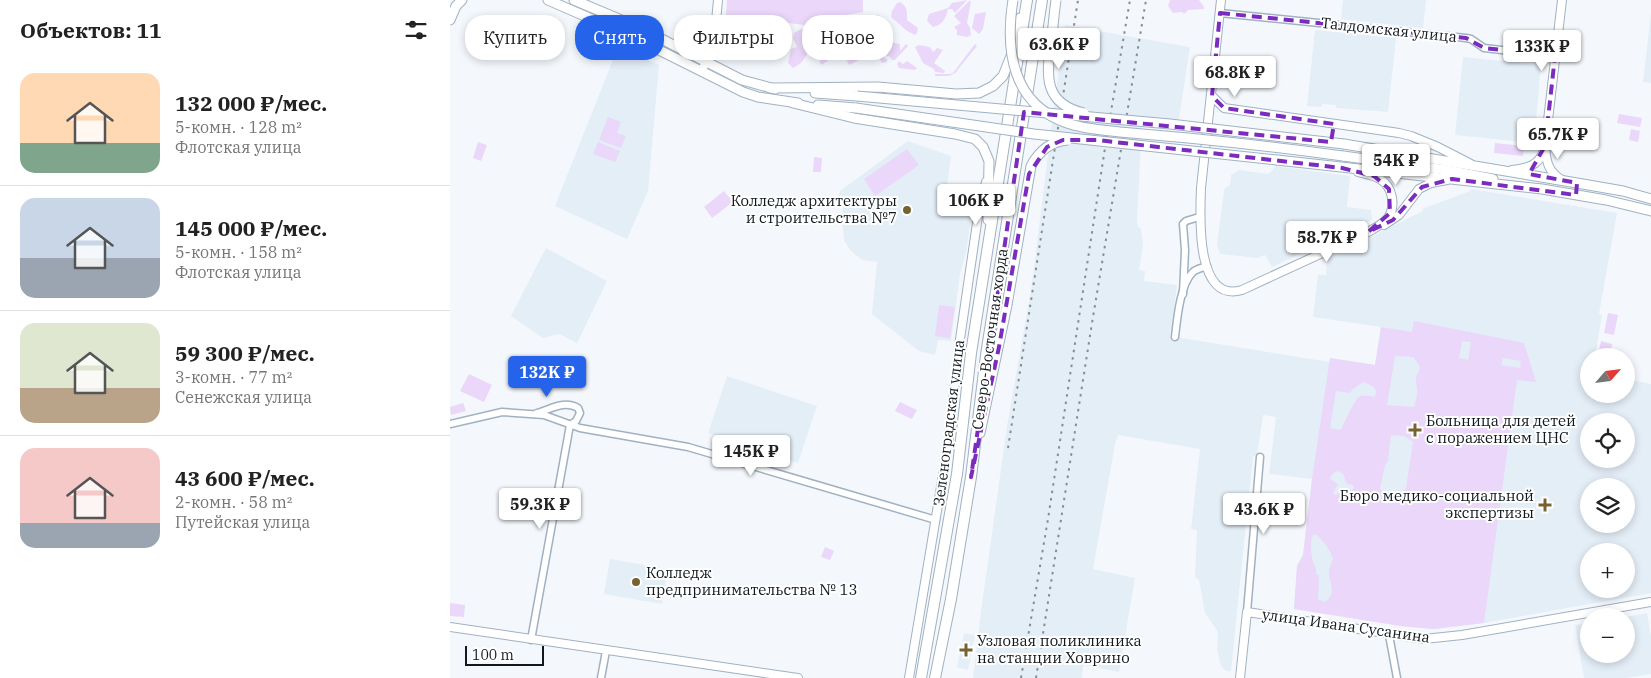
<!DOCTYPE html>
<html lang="ru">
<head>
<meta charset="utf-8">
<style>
	:root { --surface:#fff; --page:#f2f2f2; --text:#222; --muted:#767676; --line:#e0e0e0; --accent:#2563eb }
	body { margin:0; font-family:"IBM Plex Serif",serif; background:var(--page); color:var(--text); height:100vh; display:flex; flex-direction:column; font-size:19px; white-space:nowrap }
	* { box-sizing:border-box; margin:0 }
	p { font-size:16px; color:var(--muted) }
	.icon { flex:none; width:28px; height:28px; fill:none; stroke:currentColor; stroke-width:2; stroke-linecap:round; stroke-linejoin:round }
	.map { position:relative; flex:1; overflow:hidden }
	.panel { display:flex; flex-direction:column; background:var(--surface); width:450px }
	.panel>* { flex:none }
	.hud { position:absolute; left:15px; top:15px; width:475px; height:45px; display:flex; gap:10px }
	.needle { width:32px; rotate:62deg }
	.fabs { position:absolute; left:1130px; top:348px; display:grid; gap:10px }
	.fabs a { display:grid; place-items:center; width:55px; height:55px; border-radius:50%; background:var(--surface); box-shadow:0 2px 8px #0003; font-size:25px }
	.scale { position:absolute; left:15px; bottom:12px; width:79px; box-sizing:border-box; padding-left:5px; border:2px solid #11181e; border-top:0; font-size:14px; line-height:18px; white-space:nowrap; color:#11181e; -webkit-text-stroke:4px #fff; paint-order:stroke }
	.price { position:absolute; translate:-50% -42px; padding:0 11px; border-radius:5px; background:#fff; color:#222; font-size:16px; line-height:32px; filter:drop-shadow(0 1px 2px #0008) }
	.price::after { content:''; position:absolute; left:50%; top:30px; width:15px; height:11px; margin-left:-8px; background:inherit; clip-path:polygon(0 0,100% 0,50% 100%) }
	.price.current { background:var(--accent); color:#fff }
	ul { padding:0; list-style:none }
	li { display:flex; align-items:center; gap:15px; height:125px; padding:0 20px }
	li+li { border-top:1px solid var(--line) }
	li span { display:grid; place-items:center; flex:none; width:140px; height:100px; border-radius:15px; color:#555 }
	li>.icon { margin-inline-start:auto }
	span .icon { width:60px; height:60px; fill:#fffc; stroke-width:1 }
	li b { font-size:21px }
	h2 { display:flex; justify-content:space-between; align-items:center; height:60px; padding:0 20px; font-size:21px }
	.pill { padding:0 18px; border-radius:20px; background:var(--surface); box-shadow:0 2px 8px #0003; font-size:18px; line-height:45px }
	.pill.current { background:var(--accent); color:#fff }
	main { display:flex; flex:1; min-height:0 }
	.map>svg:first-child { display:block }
</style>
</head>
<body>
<main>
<section class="panel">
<h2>Объектов: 11<svg class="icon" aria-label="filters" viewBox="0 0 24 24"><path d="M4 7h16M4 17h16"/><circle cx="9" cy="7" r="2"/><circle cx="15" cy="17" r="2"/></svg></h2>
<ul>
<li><span style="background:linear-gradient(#ffd9b3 70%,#7fa58c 0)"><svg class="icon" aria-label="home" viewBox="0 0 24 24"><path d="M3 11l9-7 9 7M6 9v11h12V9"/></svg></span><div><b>132 000 ₽/мес.</b><p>5-комн. · 128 m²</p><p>Флотская улица</p></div></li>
<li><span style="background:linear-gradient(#c9d6e8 60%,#9aa5b1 0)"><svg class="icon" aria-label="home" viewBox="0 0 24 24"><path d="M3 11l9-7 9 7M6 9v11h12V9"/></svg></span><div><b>145 000 ₽/мес.</b><p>5-комн. · 158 m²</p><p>Флотская улица</p></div></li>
<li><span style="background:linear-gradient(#dfe7d0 65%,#b9a48a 0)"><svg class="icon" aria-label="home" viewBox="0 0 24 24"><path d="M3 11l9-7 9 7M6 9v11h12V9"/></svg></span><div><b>59 300 ₽/мес.</b><p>3-комн. · 77 m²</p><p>Сенежская улица</p></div></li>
<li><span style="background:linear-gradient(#f6c9c9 75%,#9aa5b1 0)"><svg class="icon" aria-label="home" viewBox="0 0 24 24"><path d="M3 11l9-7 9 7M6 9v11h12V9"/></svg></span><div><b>43 600 ₽/мес.</b><p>2-комн. · 58 m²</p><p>Путейская улица</p></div></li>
</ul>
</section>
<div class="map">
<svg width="1201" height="678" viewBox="0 0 1201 678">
	<rect width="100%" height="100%" fill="#f4f8fc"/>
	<g fill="#e4eef7" fill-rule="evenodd">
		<polygon points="893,0 976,0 973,28 891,19"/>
		<polygon points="1201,13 1201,83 1193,82"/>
		<path d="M615,25l125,22 -12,78 -36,-4 -5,98 1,8 3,1 2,18 -4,24 6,1 -1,10 33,4 -7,51 159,26 1,-4 45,7 6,-38 -68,-10 5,-42h8l1,-17 96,-47 -1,-2 48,-18 1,-2 146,24 -18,101 3,1 -7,41h-6v38h37v-15l25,5v209l-167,30 -50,6 -33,-3 -107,-17 3,-43 6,-11 9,-76 -43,-5 7,-57 -13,-2 -6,41h-4l-22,215h-5l-5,-5 -4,-16 1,-18 -13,-19 -6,-33 -4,-3 2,-47 -6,-1 9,-80 -82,-14 -3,9 -22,125 42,9 -16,94 -36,-7 -1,13h-109l8,-66 26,-186 25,-142 22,-179zM1139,421h37v38h-37zM1139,486h37v38h-37zM1139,551h37v38h-37z"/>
		<polygon points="865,30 946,38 938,112 886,108 886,105 872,104 872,107 857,106"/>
		<polygon points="168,47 209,65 198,191 177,239 105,206"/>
		<polygon points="1013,57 1091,65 1084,143 1005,135"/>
		<polygon points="458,141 501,156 497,184 525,192 516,253 510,274 501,341 488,340 485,355 469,351 422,314 427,262 412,260 400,250 394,240 392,218 393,206 389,196 390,191"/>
		<polygon points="826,166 900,176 897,207 921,210 922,220 822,267 815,255 808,258 770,254 767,245 774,191 775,188 780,185 781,175 789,170 819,174"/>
		<polygon points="96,248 157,281 127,343 109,334 93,338 61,316"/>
		<polygon points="277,376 367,406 348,463 258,433"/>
		<polygon points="160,559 218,569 212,604 154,594"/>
		<polygon points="1197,613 1201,637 1201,674 1176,678 1134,678 1125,625 1139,623 1139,654 1176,654 1176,617"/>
		<polygon points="514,633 525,635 518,670 507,667"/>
	</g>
	<g fill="#ead7fa" fill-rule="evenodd">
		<polygon points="277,0 413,0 413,12 362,21 362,26 276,15"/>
		<path d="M517,0l-12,13 -3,-4h-4c-2,9 -5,16 -15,18l-6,-6 2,-7 19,-6 4,-5z"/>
		<polygon points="720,0 749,0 754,7 754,9 738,10 734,14 732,12 723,13 718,6"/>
		<polygon points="519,1 521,1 517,23 520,28 521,35 517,37 507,35 507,30 504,27 511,23 504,16"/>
		<path d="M450,2c8,5 7,10 7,18l11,8 -1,5 -2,2 -8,-4 -16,-14 1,-6 5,-8z"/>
		<polygon points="536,12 533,29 529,34 522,28 525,14"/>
		<polygon points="428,15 431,17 428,39 422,43 417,34 416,28 422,23 425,16"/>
		<polygon points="404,22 411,25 411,30 389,32 388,26 390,24"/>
		<path d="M351,29l16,1 3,3 9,19v-6l4,-5 15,-5 2,3 9,2 7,6c-1,10 -8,14 -17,18l-5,-11 3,-2h-8l-17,13 -2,-2 -1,-6 -8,1 -1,-5h-2l-7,10 -8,5 -5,-5 3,-14 6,-2 -4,-9 1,-5z"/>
		<polygon points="440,42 450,44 450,51 456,44 458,46 445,60 442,60 439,56 434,55 435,59 437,59 437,62 432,63 428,56"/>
		<polygon points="525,44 527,46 505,73 499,76 485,76 485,74 499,74 503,73"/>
		<polygon points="469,45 480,47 483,52 487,48 493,50 484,63 495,71 494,73 485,72 484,69 473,63 465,47"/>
		<polygon points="449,61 453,64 457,61 467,68 465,70 449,68 447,64"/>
		<polygon points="1169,114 1192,118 1190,127 1167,123"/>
		<polygon points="158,117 171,122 167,133 176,136 171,148 149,140"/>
		<polygon points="1181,129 1190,131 1188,142 1179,140"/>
		<polygon points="28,142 37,145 31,161 23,158"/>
		<polygon points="148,142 170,151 165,162 143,154"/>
		<polygon points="1045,143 1074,146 1073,156 1044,153"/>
		<polygon points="457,149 469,165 425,196 414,179"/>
		<polygon points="364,157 372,158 371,172 363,172"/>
		<polygon points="274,191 283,202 262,218 254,207"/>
		<polygon points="489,305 505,307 500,338 485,336"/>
		<polygon points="1158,313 1168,315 1164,335 1154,333"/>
		<path d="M964,321l110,22 12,39 -19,-2 -33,243 -50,6 -33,-3 -107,-17 3,-43 6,-11 9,-76 18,-121 45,7 6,-38 31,5zM1012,341l9,1 -3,18 -9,-2zM945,356l18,1c14,16 1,13 3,26 2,10 1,14 -2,24l-27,-2zM1053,358l18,3 -1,7 -19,-3zM914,382l10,5 2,4 -1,6c-5,-1 -12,-3 -16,0 -5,3 -15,27 -18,33l-11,-2 6,-37 13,2 8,-7zM941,435l13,1 9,6 -7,46 -7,9 -13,-3 -6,-5 5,-24 3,-4zM888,471l5,3 4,10 6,1 1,3 -8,7 -4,-4 -7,4 -2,-2 5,-9 -7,-4 -1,-2 3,-5zM866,534c9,10 11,11 17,24 -1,4 -3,8 -4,12 -1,12 9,22 -4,32l-7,-3 1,-23 -3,-2c1,-6 -1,-7 -3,-12 -2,-9 -3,-17 -1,-26z"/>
		<polygon points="1151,341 1162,344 1160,356 1148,356"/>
		<polygon points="19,374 42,385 34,402 10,391"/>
		<polygon points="450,402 467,410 462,419 445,411"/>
		<polygon points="13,403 16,411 1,415 0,407"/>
		<polygon points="375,547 384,551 380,560 371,557"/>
		<polygon points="0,603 15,605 14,617 0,616"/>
	</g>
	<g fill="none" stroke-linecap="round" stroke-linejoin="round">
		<g stroke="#a0b1c2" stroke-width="9">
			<g id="minor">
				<polyline points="770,13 1016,38 1021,39 1034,48 1105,56"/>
				<polyline points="733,294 735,250 733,224 736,221 749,217"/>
				<path d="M725,337c2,-17 5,-53 18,-65 3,-3 9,-4 14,-6"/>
				<path d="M87,413c14,-4 28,-13 41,-5l2,5 -4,8 -6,4"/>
				<polyline points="0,424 52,412 94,415 130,428 238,447 486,520"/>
				<polyline points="797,612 810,457"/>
				<polyline points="939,635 947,678"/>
				<polyline points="81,640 120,425"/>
				<polyline points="151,678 156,651"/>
			</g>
		</g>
		<g stroke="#a0b1c2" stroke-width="10">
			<g id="tertiary">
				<path d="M771,0l-20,188c-1,27 -6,116 41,102l126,-58c7,-4 15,-8 20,-14 8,-12 5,-31 -8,-39 -6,-4 -15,-5 -22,-7"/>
				<path d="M1112,0l-17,146c1,15 3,26 17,34"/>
				<polyline points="254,66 264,42 268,0"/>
				<polyline points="762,96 774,108 949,133 961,136 988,147 1021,164"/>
				<path d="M1062,170c15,-2 27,-4 32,-20"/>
				<polyline points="934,225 949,215 969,189 981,183 997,180"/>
				<polyline points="0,627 348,678"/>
				<polyline points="459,678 498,445 509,346 528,216 536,182"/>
				<polyline points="790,678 797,612 974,639 1012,635 1201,602"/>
			</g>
		</g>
		<g stroke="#a0b1c2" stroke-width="11">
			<g id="secondary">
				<polyline points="98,0 183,37 293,92 308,97 348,103"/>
				<polyline points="124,0 188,27 292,80 325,89"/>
				<polyline points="0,20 6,6 12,0"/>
				<polyline points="320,88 428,87 506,94 529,93 543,86 553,76 561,56 570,18"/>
				<polyline points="365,93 407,96"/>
				<polyline points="343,103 404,118 505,134 525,139 533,147 539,161 538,220"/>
				<polyline points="368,105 406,108"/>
				<polyline points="894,144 1127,183 1173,191 1201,199"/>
				<polyline points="893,156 997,170 1043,179"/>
				<polyline points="827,160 1092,189 1156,200 1201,211"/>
				<polyline points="530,433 557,305"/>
			</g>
		</g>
		<g stroke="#a0b1c2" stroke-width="12">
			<g id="primary">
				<polyline points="471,678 507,474 521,353 577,0"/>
				<polyline points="485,678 501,599 521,477 536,355 592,0"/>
			</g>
		</g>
		<use href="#minor" stroke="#fff" stroke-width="6"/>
		<use href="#tertiary" stroke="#fff" stroke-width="8"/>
		<use href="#secondary" stroke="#fff" stroke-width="9"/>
		<use href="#primary" stroke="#fff" stroke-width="10"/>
		<g stroke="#878d91" stroke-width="2" stroke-dasharray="2.5 5" stroke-linecap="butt">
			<polyline points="558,448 628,0"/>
			<polyline points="571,678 598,519 657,135 680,0"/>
			<polyline points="586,678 642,323 696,0"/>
		</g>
		<g stroke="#a0b1c2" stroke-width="11" stroke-linecap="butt">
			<g id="secondary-bridge">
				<path d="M563,0c-8,50 -1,104 54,123 17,6 35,7 53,9 23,2 45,4 68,6 52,5 103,11 155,18"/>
				<path d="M606,0c-2,14 -3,28 -5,43 -5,33 -7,61 33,70"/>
				<polyline points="407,96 720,124 894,144"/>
				<polyline points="406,108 584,134 827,160"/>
				<path d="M557,305l24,-139c8,-15 20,-25 37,-26"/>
			</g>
		</g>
		<use href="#secondary-bridge" stroke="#fff" stroke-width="9"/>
	</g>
	<path fill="none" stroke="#7b2cbf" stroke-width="4" stroke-dasharray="10 6" stroke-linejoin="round" d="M770,13l246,25 18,10 71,8 -10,90 -16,28 48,9 -1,12 -124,-16 -30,8 -29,33 -25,12 22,-19 -1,-24 -15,-13 -32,-8 -245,-28h-34l-16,7 -18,27 -30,173 -28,130 53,-365 307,30 3,-18 -110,-16 -12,-12z"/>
	<g fill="#766231" stroke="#fff" stroke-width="2">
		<circle cx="457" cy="210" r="5"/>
		<path d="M962.5 422.5h5v5h5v5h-5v5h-5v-5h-5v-5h5z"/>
		<path d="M1092.5 497.5h5v5h5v5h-5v5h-5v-5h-5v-5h5z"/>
		<circle cx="186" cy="582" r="5"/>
		<path d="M513.5 642.5h5v5h5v5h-5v5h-5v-5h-5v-5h5z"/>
	</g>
	<g text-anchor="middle" stroke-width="4" stroke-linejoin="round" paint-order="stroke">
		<g font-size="15" fill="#11181e" stroke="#fff">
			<text transform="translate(939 30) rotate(6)" y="5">Талдомская улица</text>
			<text transform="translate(540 339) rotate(-82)" y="5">Северо-Восточная хорда</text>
			<text transform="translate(499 423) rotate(-83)" y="5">Зеленоградская улица</text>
			<text transform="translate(896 626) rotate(8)" y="5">улица Ивана Сусанина</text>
		</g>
		<g font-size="15" fill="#11181e" stroke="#fff" text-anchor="start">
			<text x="447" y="206" text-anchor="end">Колледж архитектуры<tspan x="447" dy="17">и строительства №7</tspan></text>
			<text x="976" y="426">Больница для детей<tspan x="976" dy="17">с поражением ЦНС</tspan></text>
			<text x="1084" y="501" text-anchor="end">Бюро медико-социальной<tspan x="1084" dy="17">экспертизы</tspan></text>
			<text x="196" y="578">Колледж<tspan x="196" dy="17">предпринимательства № 13</tspan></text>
			<text x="527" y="646">Узловая поликлиника<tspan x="527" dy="17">на станции Ховрино</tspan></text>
		</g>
	</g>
</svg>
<div class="fabs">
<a><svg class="needle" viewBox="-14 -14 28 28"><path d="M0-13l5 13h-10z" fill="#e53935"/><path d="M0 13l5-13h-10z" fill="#767676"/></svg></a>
<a><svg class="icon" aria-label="locate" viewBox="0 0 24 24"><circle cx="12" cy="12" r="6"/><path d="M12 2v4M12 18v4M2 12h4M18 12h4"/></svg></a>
<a><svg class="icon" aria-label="layers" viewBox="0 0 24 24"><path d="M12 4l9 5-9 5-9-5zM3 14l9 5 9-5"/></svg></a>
<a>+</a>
<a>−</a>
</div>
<div class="scale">100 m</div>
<b class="price" style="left:609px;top:70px">63.6K ₽</b>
<b class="price" style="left:1092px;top:72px">133K ₽</b>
<b class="price" style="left:785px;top:98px">68.8K ₽</b>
<b class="price" style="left:1108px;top:160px">65.7K ₽</b>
<b class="price" style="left:946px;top:186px">54K ₽</b>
<b class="price" style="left:526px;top:226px">106K ₽</b>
<b class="price" style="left:877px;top:263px">58.7K ₽</b>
<b class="price current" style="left:97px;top:398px">132K ₽</b>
<b class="price" style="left:301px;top:477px">145K ₽</b>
<b class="price" style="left:90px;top:530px">59.3K ₽</b>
<b class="price" style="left:814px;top:535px">43.6K ₽</b>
<div class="hud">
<a class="pill">Купить</a>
<a class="pill current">Снять</a>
<a class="pill">Фильтры</a>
<a class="pill">Новое</a>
</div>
</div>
</main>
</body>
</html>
